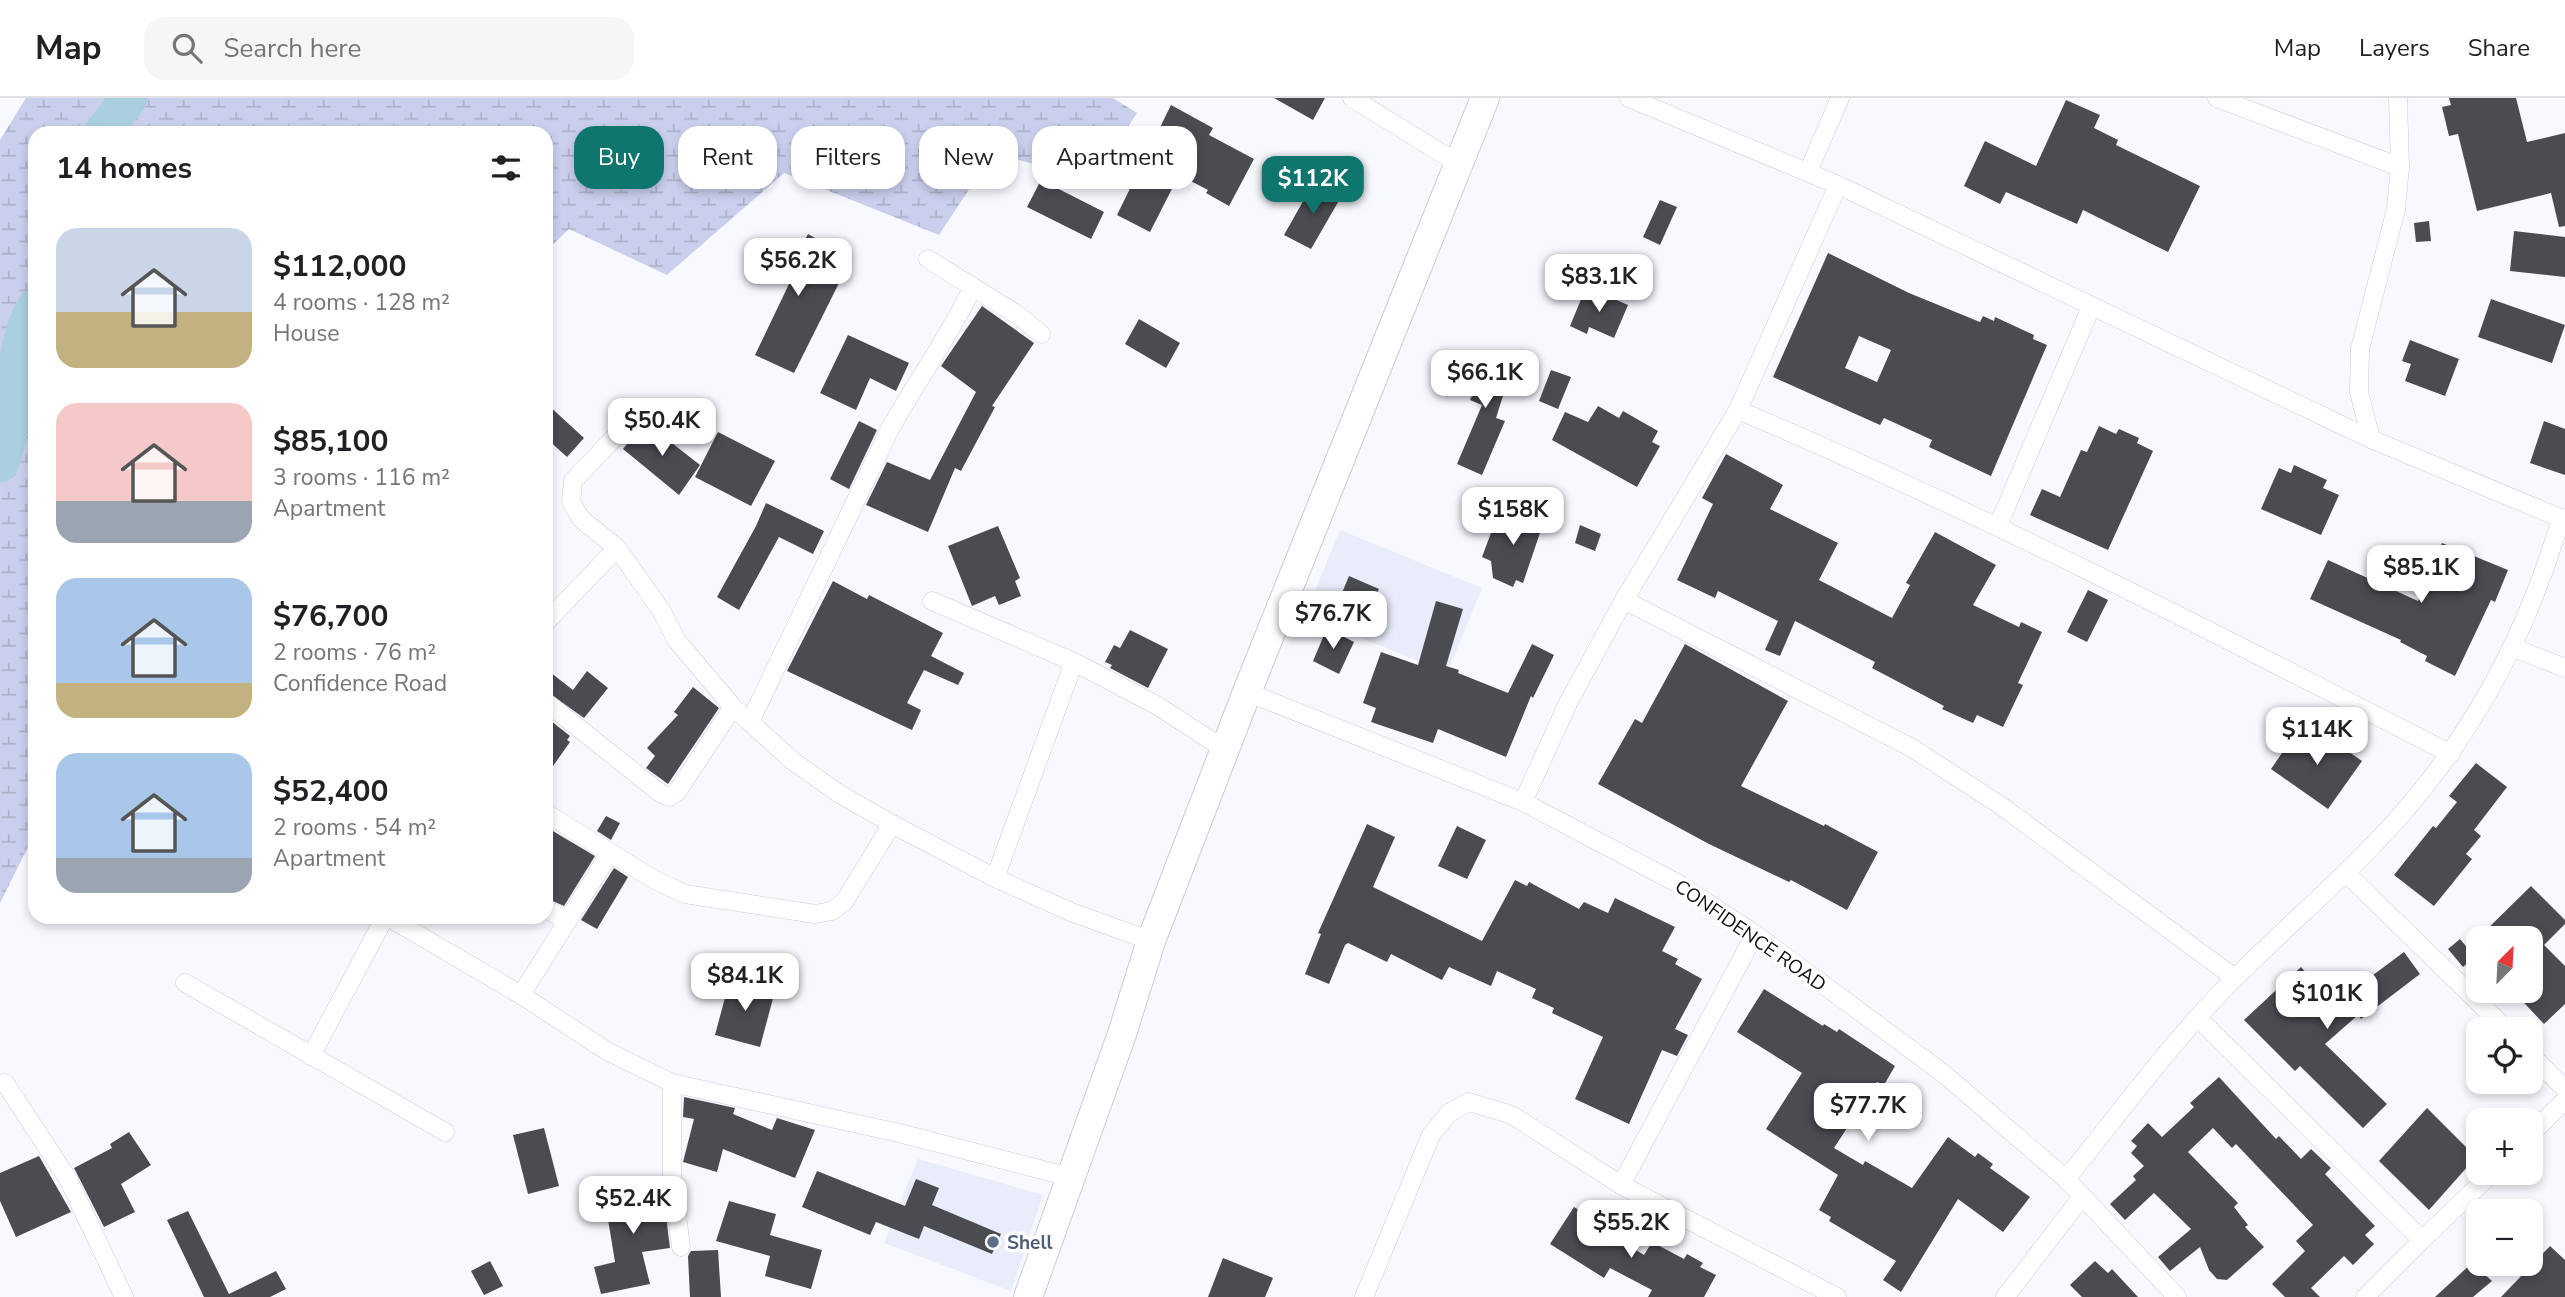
<!DOCTYPE html>
<html lang="en">
<head>
<meta charset="utf-8">
<style>
	:root { --surface:#fff; --page:#f6f6f6; --text:#202124; --muted:#757577; --line:#e0e0e0; --accent:#0f766e }
	body { margin:0; font-family:"Nunito Sans",sans-serif; background:var(--page); color:var(--text); height:100vh; display:flex; flex-direction:column; font-size:26px; white-space:nowrap }
	* { box-sizing:border-box; margin:0 }
	p { font-size:23px; color:var(--muted) }
	.icon { flex:none; width:38px; height:38px; fill:none; stroke:currentColor; stroke-width:2; stroke-linecap:round; stroke-linejoin:round }
	.map { position:relative; flex:1; overflow:hidden }
	.details { position:absolute; left:28px; top:28px; width:525px; height:798px; display:flex; flex-direction:column; background:var(--surface); border-radius:21px; box-shadow:0 4px 10px #0003 }
	.details>* { flex:none }
	.guide { position:absolute; left:574px; top:28px; width:665px; height:63px; display:flex; gap:14px }
	.needle { width:46px; rotate:24deg }
	.tools { position:absolute; left:2466px; top:828px; display:grid; gap:14px }
	.tools a { display:grid; place-items:center; width:77px; height:77px; border-radius:14px; background:var(--surface); box-shadow:0 4px 10px #0003; font-size:35px }
	.price { position:absolute; translate:-50% -60px; padding:0 16px; border-radius:14px; background:#fff; color:#222; font-size:23px; line-height:46px; filter:drop-shadow(0 2px 4px #0008) }
	.price::after { content:''; position:absolute; left:50%; top:42px; width:21px; height:16px; margin-left:-10px; background:inherit; clip-path:polygon(0 0,100% 0,50% 100%) }
	.price.current { background:var(--accent); color:#fff }
	ul { padding:0; list-style:none }
	li { display:flex; align-items:center; gap:21px; height:175px; padding:0 28px }
	li span { display:grid; place-items:center; flex:none; width:196px; height:140px; border-radius:21px; color:#555 }
	li>.icon { margin-inline-start:auto }
	span .icon { width:84px; height:84px; fill:#fffc; stroke-width:1 }
	li b { font-size:30px }
	h2 { display:flex; justify-content:space-between; align-items:center; height:84px; padding:0 28px; font-size:30px }
	.tag { padding:0 24px; border-radius:21px; background:var(--surface); box-shadow:0 4px 10px #0003; font-size:24px; line-height:63px }
	.tag.current { background:var(--accent); color:#fff }
	header { display:flex; align-items:center; gap:42px; box-sizing:border-box; height:98px; padding:0 35px; background:var(--surface); border-bottom:2px solid var(--line) }
	header strong { font-size:33px }
	nav { display:flex; gap:38px; margin-inline-start:auto; font-size:24px }
	.search { width:490px; height:63px; background:var(--page); display:flex; align-items:center; gap:18px; box-sizing:border-box; padding:0 24px; border-radius:21px; color:var(--muted); font-size:26px }
	.map>svg:first-child { display:block }
</style>
</head>
<body>
<header>
<strong>Map</strong>
<div class="search"><svg class="icon" aria-label="search" viewBox="0 0 24 24"><circle cx="10" cy="10" r="6"/><path d="M15 15l6 6"/></svg>Search here</div>
<nav><a>Map</a><a>Layers</a><a>Share</a></nav>
</header>
<div class="map">
<svg width="2565" height="1199" viewBox="0 0 2565 1199">
	<defs>
		<pattern id="wetland-marsh" width="20" height="14" patternUnits="userSpaceOnUse" patternTransform="scale(1.75)"><rect width="20" height="14" fill="#cacfed"/><path d="M1 5h8M5 5V1M11 12h8M15 12V8" fill="none" stroke="#acb1ca"/></pattern>
	</defs>
	<rect width="100%" height="100%" fill="#f8f9fe"/>
	<g fill="#e9ecfb">
		<polygon points="1340,432 1482,490 1450,568 1422,557 1418,563 1305,517"/>
		<polygon points="918,1061 1043,1097 1011,1193 884,1145"/>
	</g>
	<polygon fill="url(#wetland-marsh)" points="26,0 1113,0 1137,15 1093,82 993,55 939,137 784,75 667,177 569,131 546,153 546,35 35,35 35,735 0,805 0,42"/>
	<g fill="none" stroke-linecap="round" stroke-linejoin="round">
		<g stroke="#aacfde" stroke-width="37">
			<polyline points="102,35 129,0"/>
			<path d="M0,366c20,-50 8,-110 35,-157"/>
		</g>
	</g>
	<g fill="#4b4c52" fill-rule="evenodd">
		<polygon points="1274,0 1325,0 1313,22"/>
		<polygon points="2449,0 2516,0 2527,44 2565,35 2565,128 2559,129 2551,95 2477,113 2458,36 2449,38 2442,9 2451,7"/>
		<polygon points="2066,2 2100,17 2094,30 2118,42 2116,47 2200,88 2168,154 2083,112 2077,126 2006,94 2000,106 1964,88 1985,43 2036,68"/>
		<polygon points="1171,7 1213,30 1209,37 1254,61 1229,108 1206,95 1208,92 1179,77 1150,134 1117,117"/>
		<polygon points="1041,82 1104,114 1091,141 1027,109"/>
		<polygon points="1314,84 1341,99 1311,151 1284,137"/>
		<polygon points="1660,102 1677,109 1660,147 1643,139"/>
		<polygon points="2429,123 2431,143 2416,144 2414,125"/>
		<polygon points="2514,133 2565,139 2565,179 2510,173"/>
		<polygon points="808,136 843,156 839,164 847,169 794,275 755,257 789,186 746,166 755,146 793,163"/>
		<path d="M1828,155l81,40 71,29 3,-6 11,5 1,-4 39,18 -1,4 14,6 -56,131 -62,-29 3,-7 -48,-22 -4,7 -107,-48zM1859,238l32,14 -14,32 -32,-14z"/>
		<polygon points="1592,191 1628,207 1614,240 1589,229 1587,236 1570,228 1582,199 1587,202"/>
		<polygon points="2491,201 2565,227 2552,265 2478,239"/>
		<polygon points="982,208 1034,245 992,308 995,309 961,373 955,370 928,434 866,407 887,364 930,382 976,294 941,268"/>
		<polygon points="1139,221 1180,245 1166,270 1125,246"/>
		<polygon points="848,237 909,265 896,293 870,280 856,312 820,295"/>
		<polygon points="2410,242 2459,261 2445,298 2405,283 2411,266 2402,263"/>
		<polygon points="1470,256 1479,261 1481,256 1513,266 1496,320 1505,323 1482,377 1457,366 1482,307 1470,302 1480,281 1462,273"/>
		<polygon points="1551,272 1571,279 1558,311 1539,303"/>
		<polygon points="546,305 584,340 567,359 546,340"/>
		<polygon points="1598,308 1619,320 1623,313 1658,333 1652,344 1660,348 1637,389 1552,342 1565,314 1588,324"/>
		<polygon points="859,323 877,332 849,391 830,381"/>
		<polygon points="2544,323 2565,331 2565,377 2530,365"/>
		<polygon points="645,324 700,367 679,397 623,351"/>
		<polygon points="2099,328 2116,336 2119,331 2139,340 2137,345 2153,353 2108,452 2030,417 2042,391 2060,399 2081,352 2087,354"/>
		<polygon points="718,334 775,363 751,408 695,379"/>
		<polygon points="1726,356 1783,387 1770,411 1838,445 1819,482 1892,520 1910,487 1906,485 1935,434 1996,467 1973,507 2019,529 2021,524 2042,534 2018,585 2023,587 2003,629 1977,617 1973,625 1942,611 1944,608 1872,570 1875,564 1795,523 1780,558 1765,552 1778,523 1718,493 1715,500 1677,482 1713,406 1702,400"/>
		<polygon points="2294,367 2327,382 2323,390 2339,397 2321,437 2261,411 2279,370 2291,375"/>
		<polygon points="766,405 824,433 813,456 779,439 739,512 717,499 756,428"/>
		<polygon points="1518,414 1544,423 1523,485 1516,482 1513,489 1493,480 1491,463 1482,459 1494,427"/>
		<polygon points="1580,427 1601,436 1595,453 1575,445"/>
		<polygon points="998,428 1020,480 1015,483 1021,498 999,507 995,498 972,508 948,448"/>
		<polygon points="2442,445 2508,472 2495,504 2491,502 2455,578 2425,563 2427,558 2400,544 2401,542 2310,501 2328,462 2418,503"/>
		<polygon points="1349,478 1379,491 1368,514 1339,502"/>
		<polygon points="833,483 867,501 869,497 943,535 931,558 964,575 958,587 924,572 907,605 921,612 912,632 787,573"/>
		<polygon points="2088,492 2108,502 2087,544 2067,534"/>
		<polygon points="1436,503 1463,511 1446,568 1459,572 1458,575 1508,595 1532,546 1554,557 1533,600 1531,598 1506,659 1438,631 1433,645 1371,624 1376,610 1363,605 1381,554 1418,567"/>
		<polygon points="1327,530 1354,544 1339,576 1313,563"/>
		<polygon points="1130,532 1168,551 1148,590 1110,570 1112,567 1105,564 1114,547 1120,550"/>
		<polygon points="1685,546 1788,603 1741,688 1824,728 1825,726 1878,754 1847,812 1791,782 1789,784 1709,746 1598,686 1635,621 1642,625"/>
		<polygon points="546,571 573,592 587,573 608,590 584,620 546,593"/>
		<polygon points="693,589 719,610 668,686 646,670 655,658 647,650 678,617 674,614"/>
		<polygon points="546,619 570,638 567,642 570,644 546,678"/>
		<polygon points="2316,631 2362,663 2328,711 2271,671 2295,636 2307,644"/>
		<polygon points="2476,665 2507,689 2474,732 2481,738 2466,756 2472,761 2434,808 2394,777 2433,728 2436,730 2457,704 2449,698"/>
		<polygon points="606,718 620,725 611,742 597,733"/>
		<polygon points="1367,726 1395,739 1373,789 1482,843 1515,782 1527,788 1529,784 1579,811 1584,804 1608,815 1615,800 1675,829 1662,853 1678,861 1675,866 1702,881 1675,931 1688,937 1677,958 1662,952 1629,1026 1575,1001 1603,939 1552,915 1554,910 1532,900 1536,891 1497,873 1491,888 1449,869 1442,882 1391,856 1387,864 1348,845 1345,847 1329,886 1305,876 1321,836 1318,835"/>
		<polygon points="1457,728 1486,742 1467,781 1438,768"/>
		<polygon points="546,729 595,758 564,808 546,800"/>
		<polygon points="614,770 628,779 597,831 581,822"/>
		<polygon points="2531,788 2565,822 2565,826 2544,847 2565,868 2565,906 2544,926 2512,892 2530,892 2530,840 2478,840"/>
		<polygon points="2460,841 2475,859 2463,869 2448,851"/>
		<polygon points="2404,854 2420,876 2361,921 2358,917 2325,946 2387,1006 2363,1030 2300,968 2295,973 2244,922 2301,869 2334,906"/>
		<polygon points="730,881 775,893 760,949 715,937"/>
		<polygon points="1764,891 1823,928 1824,926 1837,934 1839,931 1895,968 1884,987 1877,984 1834,1050 1863,1067 1865,1063 1912,1090 1948,1039 1975,1059 1978,1055 1993,1066 1990,1070 2030,1099 2003,1134 1958,1101 1901,1194 1883,1182 1896,1163 1829,1123 1831,1119 1819,1112 1838,1077 1766,1031 1802,975 1737,934"/>
		<polygon points="2219,979 2276,1041 2279,1038 2301,1061 2311,1051 2331,1070 2325,1076 2375,1128 2365,1137 2374,1146 2353,1167 2344,1158 2311,1190 2320,1199 2285,1199 2272,1186 2305,1153 2296,1143 2313,1127 2236,1046 2232,1050 2213,1030 2188,1054 2238,1105 2234,1109 2248,1127 2245,1129 2264,1149 2227,1182 2217,1181 2209,1172 2200,1149 2170,1173 2158,1159 2191,1131 2154,1095 2125,1122 2110,1106 2136,1082 2133,1078 2144,1068 2131,1055 2137,1048 2131,1043 2148,1025 2162,1039 2194,1009 2190,1005"/>
		<polygon points="684,999 735,1010 733,1016 772,1032 777,1020 815,1032 795,1080 723,1051 717,1074 683,1064 694,1021 683,1019"/>
		<polygon points="2427,1010 2476,1059 2429,1112 2379,1063"/>
		<polygon points="544,1030 559,1088 528,1096 513,1037"/>
		<polygon points="129,1034 151,1067 121,1086 135,1114 104,1129 74,1070 112,1050 110,1046"/>
		<polygon points="39,1058 71,1114 16,1139 0,1103 0,1075"/>
		<polygon points="817,1073 905,1108 916,1081 939,1090 932,1107 1001,1136 992,1156 924,1128 919,1141 876,1124 870,1137 802,1109"/>
		<polygon points="662,1086 670,1150 642,1154 650,1186 601,1196 594,1169 615,1164 604,1097"/>
		<polygon points="729,1103 776,1116 770,1137 822,1152 811,1191 765,1178 770,1158 716,1143"/>
		<polygon points="1574,1109 1602,1126 1600,1130 1644,1157 1652,1144 1684,1161 1687,1156 1703,1165 1700,1169 1716,1177 1704,1199 1648,1199 1652,1192 1610,1170 1604,1180 1550,1146"/>
		<polygon points="188,1113 229,1196 276,1173 286,1191 270,1199 204,1199 167,1122"/>
		<polygon points="2550,1148 2565,1162 2565,1199 2501,1199"/>
		<polygon points="718,1152 721,1199 690,1199 688,1158 691,1153"/>
		<polygon points="1223,1160 1273,1180 1265,1199 1208,1199"/>
		<polygon points="490,1163 503,1188 484,1197 471,1173"/>
		<polygon points="2095,1163 2108,1175 2112,1171 2138,1199 2082,1199 2070,1187"/>
		<polygon points="2472,1165 2492,1183 2473,1199 2435,1199"/>
	</g>
	<g fill="none" stroke-linecap="round" stroke-linejoin="round">
		<g stroke="#cbccd4" stroke-width="19">
			<g id="minor">
				<polyline points="1352,0 1459,66"/>
				<polyline points="1629,0 1838,87 2371,341 2565,422"/>
				<polyline points="2217,0 2400,69 2396,111 2360,251 2359,294 2371,341"/>
				<polyline points="2398,0 2400,69"/>
				<polyline points="1808,74 1840,0"/>
				<polyline points="928,161 1018,217 1041,236"/>
				<path d="M1738,312c243,103 478,223 713,344"/>
				<polyline points="631,322 573,383 571,404 581,421 617,450 661,512 677,543 733,609 794,664 838,695 892,726 995,780 1071,814 1151,843"/>
				<polyline points="1998,428 2091,209"/>
				<polyline points="1624,502 1912,650 2000,707 2235,880"/>
				<polyline points="932,503 1074,564 1158,608 1227,653"/>
				<polyline points="546,524 617,450"/>
				<polyline points="2514,550 2565,570"/>
				<polyline points="1247,594 1523,704 1677,785 1755,836 1944,976 2066,1081 2177,1199"/>
				<polyline points="546,604 660,695 669,699 677,694 733,609"/>
				<path d="M751,622l139,-291c27,-48 59,-93 83,-142"/>
				<polyline points="1523,704 1569,603 1624,502 1738,312 1838,87"/>
				<polyline points="546,715 655,782 685,796 815,816 832,813 844,804 892,726"/>
				<polyline points="2346,775 2506,931"/>
				<polyline points="995,780 1074,564"/>
				<polyline points="546,811 568,823"/>
				<polyline points="388,819 521,897 607,953 672,985 899,1035 1070,1079"/>
				<polyline points="185,885 445,1034"/>
				<polyline points="521,897 610,755"/>
				<polyline points="2198,920 2422,1142 2493,1074"/>
				<polyline points="2530,956 2565,991"/>
				<polyline points="311,958 385,819"/>
				<polyline points="5,985 68,1081 124,1199"/>
				<polyline points="672,985 672,1077 681,1149"/>
				<polyline points="2530,1037 2565,1002"/>
				<path d="M2066,1081c55,-67 108,-141 170,-202 55,-55 115,-105 166,-163 76,-87 127,-186 159,-296"/>
				<polyline points="1621,1087 1755,836"/>
				<polyline points="1364,1199 1431,1037 1449,1015 1469,1004 1512,1017 1621,1087 1837,1199"/>
				<polyline points="2005,1199 2081,1100"/>
				<polyline points="2365,1199 2422,1142"/>
			</g>
		</g>
		<g stroke="#cbccd4" stroke-width="30">
			<polyline id="primary" points="1028,1199 1122,936 1151,843 1247,594 1485,0"/>
		</g>
		<use href="#minor" stroke="#fff" stroke-width="18"/>
		<use href="#primary" stroke="#fff" stroke-width="28"/>
	</g>
	<circle fill="#5c6f8a" stroke="#fff" stroke-width="2.5" cx="993" cy="1144" r="7"/>
	<g text-anchor="middle" stroke-width="7" stroke-linejoin="round" paint-order="stroke">
		<g font-size="19" fill="#0d0d10" stroke="#fff">
			<text transform="translate(1751 837) rotate(35)" y="7">CONFIDENCE ROAD</text>
		</g>
		<g font-size="19" font-weight="bold" fill="#4e5e75" stroke="#fff" text-anchor="start">
			<text x="1007" y="1151">Shell</text>
		</g>
	</g>
</svg>
<div class="tools">
<a><svg class="needle" viewBox="-14 -14 28 28"><path d="M0-13l5 13h-10z" fill="#e53935"/><path d="M0 13l5-13h-10z" fill="#757577"/></svg></a>
<a><svg class="icon" aria-label="locate" viewBox="0 0 24 24"><circle cx="12" cy="12" r="6"/><path d="M12 2v4M12 18v4M2 12h4M18 12h4"/></svg></a>
<a>+</a>
<a>−</a>
</div>
<b class="price current" style="left:1313px;top:118px">$112K</b>
<b class="price" style="left:798px;top:200px">$56.2K</b>
<b class="price" style="left:1599px;top:216px">$83.1K</b>
<b class="price" style="left:1485px;top:312px">$66.1K</b>
<b class="price" style="left:662px;top:360px">$50.4K</b>
<b class="price" style="left:1513px;top:449px">$158K</b>
<b class="price" style="left:2421px;top:507px">$85.1K</b>
<b class="price" style="left:1333px;top:553px">$76.7K</b>
<b class="price" style="left:2317px;top:669px">$114K</b>
<b class="price" style="left:745px;top:915px">$84.1K</b>
<b class="price" style="left:2327px;top:933px">$101K</b>
<b class="price" style="left:1868px;top:1045px">$77.7K</b>
<b class="price" style="left:633px;top:1138px">$52.4K</b>
<b class="price" style="left:1631px;top:1162px">$55.2K</b>
<div class="guide">
<a class="tag current">Buy</a>
<a class="tag">Rent</a>
<a class="tag">Filters</a>
<a class="tag">New</a>
<a class="tag">Apartment</a>
</div>
<section class="details">
<h2>14 homes<svg class="icon" aria-label="filters" viewBox="0 0 24 24"><path d="M4 7h16M4 17h16"/><circle cx="9" cy="7" r="2"/><circle cx="15" cy="17" r="2"/></svg></h2>
<ul>
<li><span style="background:linear-gradient(#c9d6e8 60%,#c2b280 0)"><svg class="icon" aria-label="home" viewBox="0 0 24 24"><path d="M3 11l9-7 9 7M6 9v11h12V9"/></svg></span><div><b>$112,000</b><p>4 rooms · 128 m²</p><p>House</p></div></li>
<li><span style="background:linear-gradient(#f6c9c9 70%,#9aa5b1 0)"><svg class="icon" aria-label="home" viewBox="0 0 24 24"><path d="M3 11l9-7 9 7M6 9v11h12V9"/></svg></span><div><b>$85,100</b><p>3 rooms · 116 m²</p><p>Apartment</p></div></li>
<li><span style="background:linear-gradient(#a9c7e8 75%,#c2b280 0)"><svg class="icon" aria-label="home" viewBox="0 0 24 24"><path d="M3 11l9-7 9 7M6 9v11h12V9"/></svg></span><div><b>$76,700</b><p>2 rooms · 76 m²</p><p>Confidence Road</p></div></li>
<li><span style="background:linear-gradient(#a9c7e8 75%,#9aa5b1 0)"><svg class="icon" aria-label="home" viewBox="0 0 24 24"><path d="M3 11l9-7 9 7M6 9v11h12V9"/></svg></span><div><b>$52,400</b><p>2 rooms · 54 m²</p><p>Apartment</p></div></li>
</ul>
</section>
</div>
</body>
</html>
